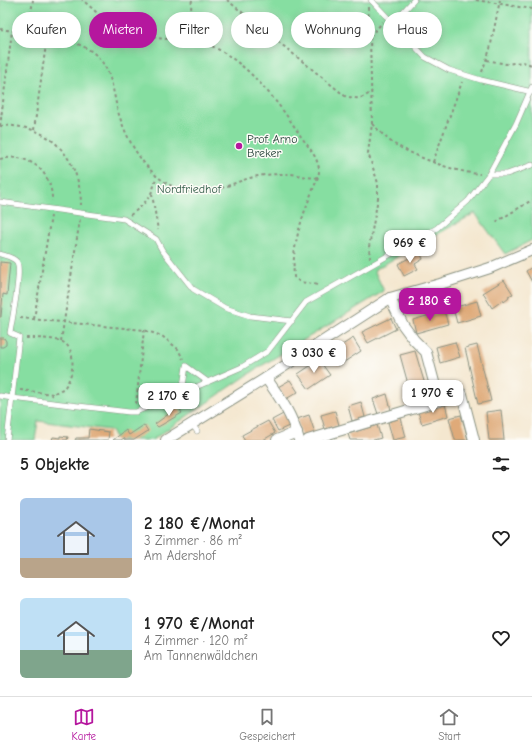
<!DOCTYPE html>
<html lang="de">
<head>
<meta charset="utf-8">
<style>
	:root { --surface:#fff; --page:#f2f2f2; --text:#222; --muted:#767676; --line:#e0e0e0; --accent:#b5179e }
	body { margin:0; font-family:"Comic Neue",sans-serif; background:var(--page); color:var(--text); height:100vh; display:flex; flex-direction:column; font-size:15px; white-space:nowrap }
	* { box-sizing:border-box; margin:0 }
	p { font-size:13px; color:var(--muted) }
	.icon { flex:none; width:22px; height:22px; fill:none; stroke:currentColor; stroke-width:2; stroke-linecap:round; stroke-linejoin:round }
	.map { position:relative; height:440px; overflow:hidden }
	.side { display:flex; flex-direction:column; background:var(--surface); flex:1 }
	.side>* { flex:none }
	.banner { position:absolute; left:12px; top:12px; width:508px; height:36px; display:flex; gap:8px }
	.price { position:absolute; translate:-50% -34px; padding:0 9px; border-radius:8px; background:#fff; color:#222; font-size:13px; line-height:26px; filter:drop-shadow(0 1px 2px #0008) }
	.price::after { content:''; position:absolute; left:50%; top:24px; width:12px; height:9px; margin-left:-6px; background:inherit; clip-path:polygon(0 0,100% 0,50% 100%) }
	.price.current { background:var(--accent); color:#fff }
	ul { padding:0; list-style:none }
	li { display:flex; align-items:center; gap:12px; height:100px; padding:0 20px }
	li span { display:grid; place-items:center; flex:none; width:112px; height:80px; border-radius:6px; color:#555 }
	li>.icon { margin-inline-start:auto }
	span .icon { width:48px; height:48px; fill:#fffc; stroke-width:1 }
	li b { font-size:17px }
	h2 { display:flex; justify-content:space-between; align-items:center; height:48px; padding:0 20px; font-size:17px }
	.pill { padding:0 14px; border-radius:18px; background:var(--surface); box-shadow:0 2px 10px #0003; font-size:14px; line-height:36px }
	.pill.current { background:var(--accent); color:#fff }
	.tab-bar { display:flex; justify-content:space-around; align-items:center; height:56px; border-top:1px solid var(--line); background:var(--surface); font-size:11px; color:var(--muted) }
	.tab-bar a { display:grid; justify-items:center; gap:2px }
	.tab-bar .current { color:var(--accent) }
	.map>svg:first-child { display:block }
</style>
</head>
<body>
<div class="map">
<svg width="532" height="440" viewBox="0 0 532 440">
	<rect width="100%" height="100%" fill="#fdfcf7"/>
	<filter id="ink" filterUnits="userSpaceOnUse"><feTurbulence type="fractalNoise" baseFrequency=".025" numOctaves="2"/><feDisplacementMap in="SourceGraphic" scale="8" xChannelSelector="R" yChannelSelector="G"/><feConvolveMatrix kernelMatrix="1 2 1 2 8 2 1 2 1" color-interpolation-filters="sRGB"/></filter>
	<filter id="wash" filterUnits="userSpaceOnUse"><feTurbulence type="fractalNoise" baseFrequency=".012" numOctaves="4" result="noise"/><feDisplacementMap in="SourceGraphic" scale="16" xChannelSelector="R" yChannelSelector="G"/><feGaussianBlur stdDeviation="0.9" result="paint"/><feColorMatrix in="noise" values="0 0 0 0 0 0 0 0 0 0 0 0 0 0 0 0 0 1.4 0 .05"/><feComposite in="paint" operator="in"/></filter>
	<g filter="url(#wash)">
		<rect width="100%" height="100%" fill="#f4e7cf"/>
		<polygon fill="#86dea1" stroke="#528e6a" points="0,0 532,0 532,240 505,254 475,213 374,270 384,291 258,368 152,440 117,440 110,430 38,421 35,440 0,440"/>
		<g id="blocks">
			<g fill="#dfaa79">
				<polygon points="420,252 423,259 415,264 418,269 404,276 398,264"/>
				<polygon points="0,262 10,263 7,295 3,294 1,317 0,317"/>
				<polygon points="532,267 532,282 526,271"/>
				<polygon points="504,280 513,294 508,296 509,298 504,302 503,300 492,308 483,293"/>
				<polygon points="477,301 481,316 457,323 453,308"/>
				<polygon points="444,311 448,324 416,333 413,320"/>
				<polygon points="391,318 396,329 368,343 362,332"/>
				<polygon points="0,338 4,338 6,341 6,345 3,347 0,347"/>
				<polygon points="353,338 361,351 338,366 330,353"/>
				<polygon points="455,342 460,357 440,363 436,347"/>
				<polygon points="477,345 491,401 478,404 465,348"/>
				<polygon points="415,351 429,398 413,402 400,355"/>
				<polygon points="319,360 330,375 309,389 298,374"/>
				<polygon points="290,380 298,392 286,399 278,387"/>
				<polygon points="387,394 391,410 378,414 373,399"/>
				<polygon points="361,402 365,417 352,421 348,406"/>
				<polygon points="445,404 448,416 422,424 418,412"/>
				<polygon points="178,407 182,413 158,427 155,424"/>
				<polygon points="501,410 504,440 489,440 486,412"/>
				<polygon points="335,411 339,425 325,429 321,415"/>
				<polygon points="285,413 291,425 278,431 272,420"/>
				<polygon points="309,415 315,433 302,437 297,419"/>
				<polygon points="461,415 465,428 468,440 455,440 449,418"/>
				<polygon points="401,418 406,437 393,440 388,422"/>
				<polygon points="268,421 275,433 263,440 244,440 242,435"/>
				<polygon points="144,425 148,431 134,440 125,440 124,438 121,440 113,440 126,430 129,435"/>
				<polygon points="377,425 381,438 374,440 350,440 348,434"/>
				<polygon points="89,429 109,432 108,440 75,440 76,438 88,438"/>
				<polygon points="60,436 68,437 67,440 52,440 53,437 60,438"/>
			</g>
		</g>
	</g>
	<g filter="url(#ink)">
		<use href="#blocks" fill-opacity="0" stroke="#8a9282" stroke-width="1"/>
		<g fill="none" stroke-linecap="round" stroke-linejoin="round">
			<g stroke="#8a9282" stroke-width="6">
				<g id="lane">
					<polyline points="371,0 425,57 449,70 481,80 532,92"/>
					<polyline points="393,23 414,0"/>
					<polyline points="489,174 507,174 532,165"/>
					<polyline points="0,202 124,219 156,239 162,250 193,289 225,308 250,316 292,321"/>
					<path d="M0,254c6,2 13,3 17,8 5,9 -5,58 -7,71l9,4 -7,61 -12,-2"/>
					<polyline points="208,382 186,366 182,393 242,367 268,351 306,302 437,228 468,201 489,174 516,124 532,87"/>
					<polyline points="192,424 197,431"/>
					<polyline points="7,440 12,398 129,412 136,412 182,393"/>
				</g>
			</g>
			<g stroke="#8a9282" stroke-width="12">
				<g id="street">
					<polyline points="390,298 403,325 414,340 426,352 439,401 462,394 474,440"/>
					<path d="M266,378c15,21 26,37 33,62"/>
					<polyline points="166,440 266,378 390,298 440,284 490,268 532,250"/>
					<polyline points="277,440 297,432"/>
					<polyline points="308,440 439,401"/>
				</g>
			</g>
			<g stroke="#8a9282" stroke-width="2" stroke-dasharray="3 3" stroke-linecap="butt">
				<path d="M192,0c-3,13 3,29 6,42"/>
				<path d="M227,0l118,96c12,3 17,4 27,-5"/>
				<polyline points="476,0 532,9"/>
				<polyline points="368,7 370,36 372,124 368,153 378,183 378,198 369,247 370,258"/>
				<circle cx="29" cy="34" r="8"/>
				<polyline points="29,26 33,0"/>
				<polyline points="0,29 20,32"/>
				<path d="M37,36c21,2 43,5 59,19 15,14 17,35 21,53 10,36 34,78 74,84 22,4 45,-12 67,-16 11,-2 23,-2 33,-2 10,1 17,5 27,3 5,-15 -10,-30 -18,-42 -23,-35 -55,-76 -95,-92 -15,-5 -33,-3 -48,-5 -13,-2 -36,-8 -47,-15 -10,-6 -18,-16 -28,-23"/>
				<polyline points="370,36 383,22"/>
				<polyline points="487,60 506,64 523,62 532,65"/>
				<polyline points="482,72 490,49 500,0"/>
				<path d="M372,124c8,7 15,16 24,21 23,13 58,27 84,29"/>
				<path d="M0,126c7,-1 14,0 21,1 38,6 60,41 60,78"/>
				<polyline points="0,126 12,31"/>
				<polyline points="34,130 47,37"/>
				<path d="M0,159c29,-7 53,13 52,42"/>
				<polyline points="433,162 462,82"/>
				<path d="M318,177c-13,32 -27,65 -24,100l6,5 19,3"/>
				<polyline points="152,194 158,230"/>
				<path d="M130,215c15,-10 24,-21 26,-39"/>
				<polyline points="496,222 532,200"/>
				<polyline points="20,318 144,330 162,336 178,349 183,359"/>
				<polyline points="34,319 51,216"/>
				<path d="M26,338c10,0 25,0 34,3 18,5 14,36 4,47 -3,2 -8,4 -11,6l-1,2"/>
				<polyline points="61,341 80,219"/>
				<polyline points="20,390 53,394"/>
				<polyline points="136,404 144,330"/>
			</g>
			<use href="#lane" stroke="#fff" stroke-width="5"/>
			<use href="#street" stroke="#fff" stroke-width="10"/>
		</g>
	</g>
	<circle fill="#b5179e" stroke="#fdfcf7" stroke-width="1.5" cx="239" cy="146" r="4"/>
	<g text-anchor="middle" stroke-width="3" stroke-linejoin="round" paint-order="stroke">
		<g font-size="12" fill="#1f3d34" stroke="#fdfcf7" text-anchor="start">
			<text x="247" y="143">Prof. Arno<tspan x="247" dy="14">Breker</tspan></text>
		</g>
		<g font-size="12" fill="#345d4a" stroke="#fdfcf7">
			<text x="189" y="193">Nordfriedhof</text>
		</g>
	</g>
</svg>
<b class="price" style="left:410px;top:264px">969 €</b>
<b class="price current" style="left:430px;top:322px">2 180 €</b>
<b class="price" style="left:314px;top:374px">3 030 €</b>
<b class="price" style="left:433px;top:414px">1 970 €</b>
<b class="price" style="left:169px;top:417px">2 170 €</b>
<div class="banner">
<a class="pill">Kaufen</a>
<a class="pill current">Mieten</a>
<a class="pill">Filter</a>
<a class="pill">Neu</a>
<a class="pill">Wohnung</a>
<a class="pill">Haus</a>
</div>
</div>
<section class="side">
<h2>5 Objekte<svg class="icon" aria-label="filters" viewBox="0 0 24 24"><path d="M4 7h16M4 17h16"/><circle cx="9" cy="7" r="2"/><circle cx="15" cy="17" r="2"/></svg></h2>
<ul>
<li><span style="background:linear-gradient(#a9c7e8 75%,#b9a48a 0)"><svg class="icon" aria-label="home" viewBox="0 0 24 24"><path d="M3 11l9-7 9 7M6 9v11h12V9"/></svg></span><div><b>2 180 €/Monat</b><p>3 Zimmer · 86 m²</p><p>Am Adershof</p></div><svg class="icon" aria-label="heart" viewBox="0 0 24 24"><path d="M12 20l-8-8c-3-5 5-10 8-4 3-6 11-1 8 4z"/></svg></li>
<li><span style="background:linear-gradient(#bfe0f5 65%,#7fa58c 0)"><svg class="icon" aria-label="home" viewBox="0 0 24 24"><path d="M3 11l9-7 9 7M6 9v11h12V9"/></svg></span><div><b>1 970 €/Monat</b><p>4 Zimmer · 120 m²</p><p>Am Tannenwäldchen</p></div><svg class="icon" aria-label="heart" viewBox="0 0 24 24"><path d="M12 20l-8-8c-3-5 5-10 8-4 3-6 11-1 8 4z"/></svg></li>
</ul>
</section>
<nav class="tab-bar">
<a class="current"><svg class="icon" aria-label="map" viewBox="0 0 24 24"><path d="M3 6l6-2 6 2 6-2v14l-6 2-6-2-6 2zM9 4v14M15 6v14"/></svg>Karte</a>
<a><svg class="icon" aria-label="saved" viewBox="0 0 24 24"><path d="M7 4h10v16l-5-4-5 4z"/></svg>Gespeichert</a>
<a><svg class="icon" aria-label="home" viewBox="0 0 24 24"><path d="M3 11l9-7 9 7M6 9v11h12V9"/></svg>Start</a>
</nav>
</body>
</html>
